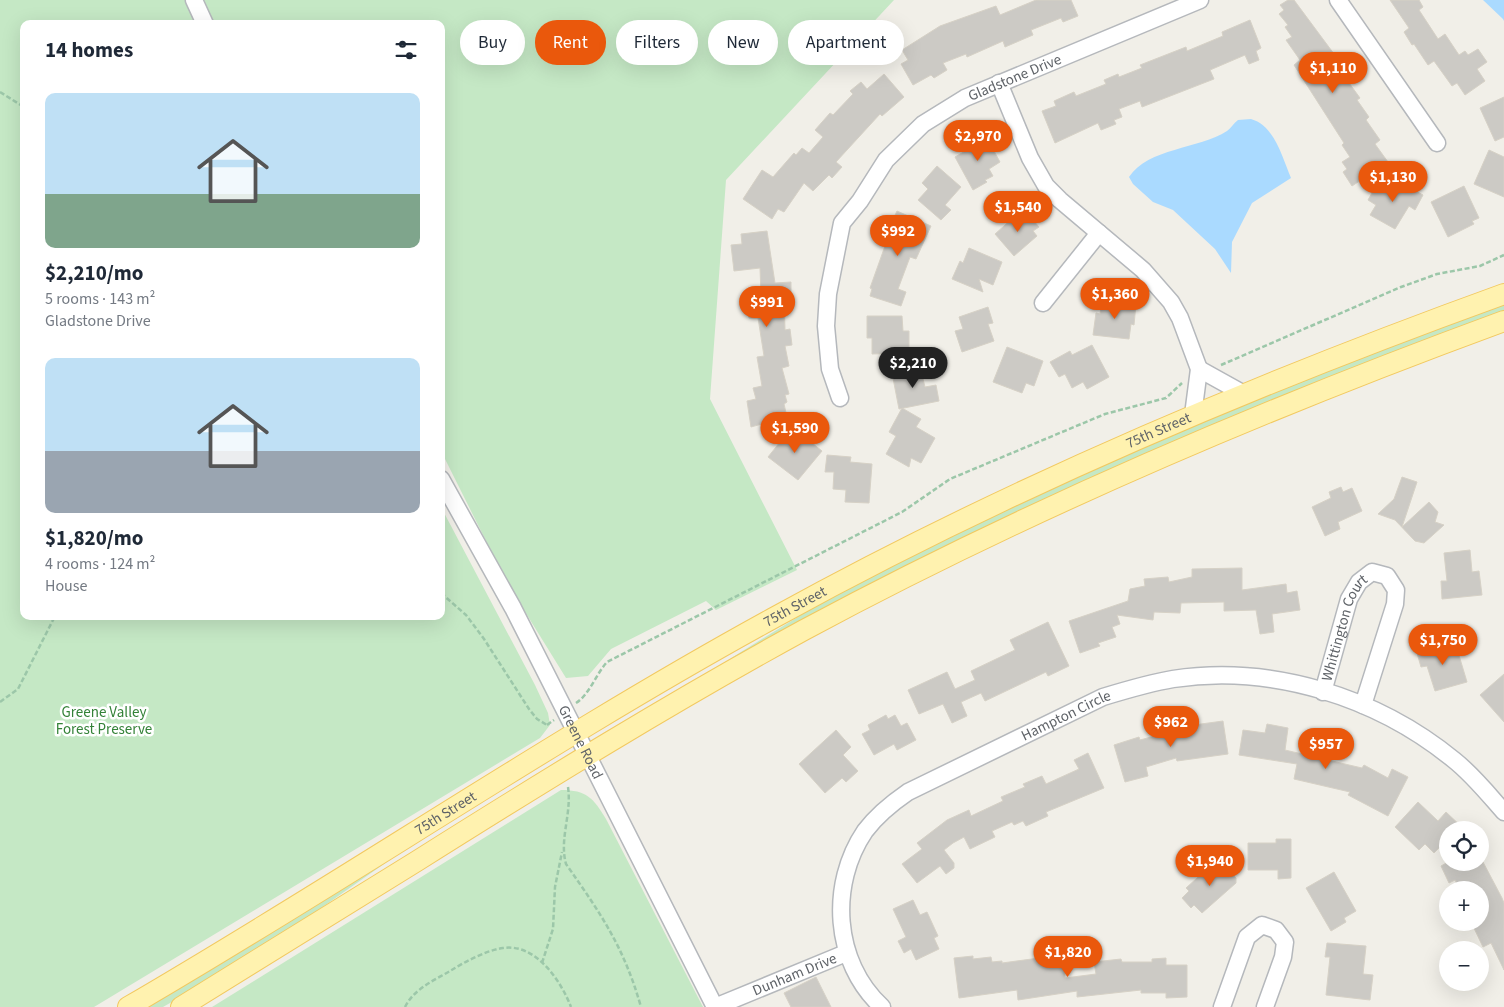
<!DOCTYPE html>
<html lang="en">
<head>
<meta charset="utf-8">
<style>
	:root { --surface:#fff; --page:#f6f6f7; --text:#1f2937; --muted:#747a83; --accent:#ea580c }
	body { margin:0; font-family:"Source Sans 3",sans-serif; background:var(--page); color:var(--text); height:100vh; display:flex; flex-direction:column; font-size:19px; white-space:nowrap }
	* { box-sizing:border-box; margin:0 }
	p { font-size:16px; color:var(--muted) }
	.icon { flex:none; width:28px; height:28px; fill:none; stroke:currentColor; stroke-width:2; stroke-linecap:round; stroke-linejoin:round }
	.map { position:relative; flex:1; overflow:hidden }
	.sheet { position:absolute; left:20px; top:20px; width:425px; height:600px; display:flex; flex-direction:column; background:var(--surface); border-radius:10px; box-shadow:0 5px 20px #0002 }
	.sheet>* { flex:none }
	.banner { position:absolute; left:460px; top:20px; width:475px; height:45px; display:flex; gap:10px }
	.controls { position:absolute; left:1439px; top:821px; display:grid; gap:10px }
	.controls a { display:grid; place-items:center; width:50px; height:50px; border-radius:50%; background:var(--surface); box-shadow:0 5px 20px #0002; font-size:25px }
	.price { position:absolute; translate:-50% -42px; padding:0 11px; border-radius:18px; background:var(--accent); color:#fff; font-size:16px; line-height:32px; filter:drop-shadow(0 1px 2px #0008) }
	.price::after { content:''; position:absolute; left:50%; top:30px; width:15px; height:11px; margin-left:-8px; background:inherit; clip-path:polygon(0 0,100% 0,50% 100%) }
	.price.selected { background:#222; color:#fff }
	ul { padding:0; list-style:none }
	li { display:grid; align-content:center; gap:10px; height:265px; padding:0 25px }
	li span { display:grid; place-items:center; height:155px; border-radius:10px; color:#555 }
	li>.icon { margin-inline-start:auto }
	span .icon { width:90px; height:90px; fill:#fffc; stroke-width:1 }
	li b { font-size:21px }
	h2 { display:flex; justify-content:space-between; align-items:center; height:60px; padding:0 25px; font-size:21px }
	.chip { padding:0 18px; border-radius:22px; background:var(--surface); box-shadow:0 5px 20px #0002; font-size:18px; line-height:45px }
	.chip.selected { background:var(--accent); color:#fff }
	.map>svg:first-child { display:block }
</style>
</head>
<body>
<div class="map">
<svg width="1504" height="1007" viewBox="0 0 1504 1007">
	<rect width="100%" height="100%" fill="#f1efe8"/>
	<g fill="#c5e8c5">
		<polygon points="0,0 894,0 726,180 710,399 797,570 716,610 706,601 611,649 588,676 566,678 506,581 441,451 441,24 24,24 24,616 441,616 441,507 535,685 548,713 550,725 540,738 94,1007 0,1007"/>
		<polygon points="1504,303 1504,312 1323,379 1169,444 728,660 827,599 1050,488 1296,382"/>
		<path d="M561,790c26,0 32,8 45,29l97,188h-491z"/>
		<polygon points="391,859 307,918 184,995 163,1007 147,1007"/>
	</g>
	<g fill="#aadaff">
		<polygon points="1483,0 1504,0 1504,21 1503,19"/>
		<path d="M1251,119c24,7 31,38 40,59l-39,25 -20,39 -1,31 -16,-24 -42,-39 -20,-8 -20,-18 -4,-7c19,-29 70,-28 98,-46 4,-3 7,-8 11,-11z"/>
	</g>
	<g fill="#cccac5" stroke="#d6d1c6">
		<polygon points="1036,0 1071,0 1078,16 1063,22 1061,18 1031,30 1033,35 1005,47 1003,41 967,57 966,54 943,63 947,70 934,78 931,75 913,85 901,64 908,60 902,50 940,26 996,6 1000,15"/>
		<polygon points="1288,0 1294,0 1340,62 1336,65 1360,98 1357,100 1369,117 1366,120 1380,140 1375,144 1388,162 1352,186 1343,172 1347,169 1342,162 1350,157 1342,145 1344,143 1294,65 1300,60 1286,40 1292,37 1285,27 1288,25 1279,14 1284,10 1280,5"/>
		<polygon points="1390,0 1419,0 1423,7 1419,10 1438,39 1445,34 1459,55 1465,51 1468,55 1478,49 1487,62 1477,69 1485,81 1465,95 1457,83 1452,86 1434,61 1428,65 1414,44 1412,45 1404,32 1409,28"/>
		<polygon points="1250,20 1261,48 1256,51 1259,60 1249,64 1245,55 1210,70 1214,79 1142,107 1140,101 1119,109 1122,117 1114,120 1116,124 1101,130 1098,123 1055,143 1042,111 1056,106 1054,101 1074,92 1076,96 1106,84 1104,80 1118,74 1119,77 1142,68 1140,65 1186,47 1187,51 1223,36 1222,32"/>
		<polygon points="884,74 904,97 882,116 880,114 836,162 842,167 832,178 829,175 813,191 804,183 784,212 778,209 772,219 743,199 762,170 773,177 794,153 796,155 802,148 809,153 823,137 815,130 830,113 833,115 853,94 850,91 861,82 867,89"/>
		<polygon points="1504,97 1504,137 1495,141 1480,108"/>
		<polygon points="984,133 1000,162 989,169 993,176 985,180 987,182 973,190 955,157 974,146 971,141"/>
		<polygon points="1489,150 1504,157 1504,197 1474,184"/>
		<polygon points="937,166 961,187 945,205 951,210 941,220 918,200 928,189 922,183"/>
		<polygon points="1380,179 1400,190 1403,184 1423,195 1415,210 1409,206 1395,229 1370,215 1376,205 1368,200"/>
		<polygon points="1464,186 1479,218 1472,221 1474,224 1448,237 1431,202"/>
		<polygon points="1023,209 1039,227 1033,231 1037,236 1014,256 995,234"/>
		<polygon points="897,211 931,226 916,259 910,257 898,289 906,292 901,306 870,296 872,289 870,288 890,232 888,230"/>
		<polygon points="767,231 775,283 791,282 791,294 784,294 785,330 790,329 792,345 785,346 789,366 782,368 789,394 785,395 787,402 784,404 787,417 751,427 747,401 756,399 753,388 762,386 757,357 764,356 758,318 749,318 748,305 751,304 751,295 761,295 760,268 734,271 731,245 742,244 741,234"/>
		<polygon points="969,248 1002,262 993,285 979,279 983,292 952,279 960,261 963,263"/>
		<polygon points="1102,300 1136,304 1134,325 1131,324 1129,339 1093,335 1096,313 1100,314"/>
		<polygon points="988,307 993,323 988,324 994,341 962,352 955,331 963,329 959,317"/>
		<polygon points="867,316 902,316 903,331 909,331 909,353 872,354 872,338 867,338"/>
		<polygon points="1092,345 1109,377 1087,389 1083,382 1072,388 1065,374 1059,377 1050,362 1070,351 1072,355"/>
		<polygon points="1007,347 1043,361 1034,386 1026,383 1022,393 993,382"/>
		<polygon points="920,367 925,387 936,385 939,401 899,409 892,373"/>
		<polygon points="902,408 921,419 916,427 935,438 921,463 911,458 909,467 886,454 896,436 889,432"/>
		<polygon points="792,427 822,451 798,480 768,457"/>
		<polygon points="827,455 851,457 850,462 872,464 869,503 845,502 846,490 833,489 834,472 825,472"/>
		<polygon points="1402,477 1417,482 1402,527 1429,502 1438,512 1435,522 1444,525 1424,543 1415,541 1395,520 1378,514 1394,499"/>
		<polygon points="1341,487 1343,492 1352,488 1362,511 1338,522 1340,529 1325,536 1312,507 1331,498 1329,492"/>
		<polygon points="1470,550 1472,572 1479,571 1482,595 1442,599 1441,581 1447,581 1444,553"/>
		<polygon points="1242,568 1242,590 1286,584 1287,593 1297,591 1300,610 1272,614 1274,632 1260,634 1256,610 1224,611 1224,602 1181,603 1180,613 1154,612 1153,620 1117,615 1120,624 1112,627 1116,637 1098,643 1100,646 1080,653 1069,621 1128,601 1130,589 1145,586 1144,579 1168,577 1169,582 1192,577 1192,569"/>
		<polygon points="1048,622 1069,666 1048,676 1046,672 985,701 981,693 961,702 967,716 952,723 943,704 919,714 908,690 947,672 955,689 975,680 971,671 1015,650 1010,640"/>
		<polygon points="1455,642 1467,682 1435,691 1427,666 1421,667 1417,653"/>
		<polygon points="1504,674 1504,722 1480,695"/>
		<polygon points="886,715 888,719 895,715 901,726 907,723 916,740 897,750 894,744 874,755 862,734 870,730 868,725"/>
		<polygon points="1223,721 1228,754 1177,761 1176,758 1146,767 1148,776 1125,782 1114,745 1139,737 1140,740 1173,731 1172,728"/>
		<polygon points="1267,724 1288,728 1285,750 1362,768 1364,765 1388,778 1392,769 1408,777 1388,816 1348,795 1350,792 1294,779 1297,764 1239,755 1243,730 1265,733"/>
		<polygon points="836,730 851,747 843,755 858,771 846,782 842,778 825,793 799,764"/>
		<polygon points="1088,753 1104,788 1046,812 1048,816 1026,826 1023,821 1014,825 1012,822 992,831 995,837 970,849 964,837 953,843 944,850 954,863 954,868 946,874 940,866 917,883 902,864 922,849 917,843 947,820 969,810 971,816 1003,801 1001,797 1025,787 1023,784 1042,776 1046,784 1079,769 1074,760"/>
		<polygon points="1418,802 1438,821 1446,812 1465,830 1448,830 1448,839 1434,853 1425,844 1419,850 1395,827"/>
		<polygon points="1276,839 1291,839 1291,878 1278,879 1278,870 1248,870 1248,843 1276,843"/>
		<polygon points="1218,859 1236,878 1236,883 1202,913 1194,905 1191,908 1182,898 1189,891 1186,888"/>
		<polygon points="1448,862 1483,862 1502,898 1504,903 1504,970 1491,943 1483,947 1473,926 1480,923 1480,913 1488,909 1480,890 1460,890 1455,880 1449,883 1441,866"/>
		<polygon points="1334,872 1356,911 1344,918 1346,922 1331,931 1306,888"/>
		<polygon points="913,900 920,915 927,912 938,936 934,938 939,949 916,960 911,949 904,953 898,941 906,937 893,909"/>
		<polygon points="1327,943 1366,946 1363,974 1373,975 1370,1000 1326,995 1330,957 1325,957"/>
		<polygon points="973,956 973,959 991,957 992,962 1002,961 1002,963 1054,956 1055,963 1063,963 1065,978 1096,974 1094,962 1121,959 1122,962 1152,962 1152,959 1166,958 1166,965 1187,965 1187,997 1166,998 1166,993 1141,993 1141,990 1077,997 1077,991 1018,1000 1017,990 959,998 954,958"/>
		<polygon points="816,977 831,1007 791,1007 784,993"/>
	</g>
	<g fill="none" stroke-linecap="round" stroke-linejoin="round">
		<g stroke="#b5b8bc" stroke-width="19">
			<g id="minor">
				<polyline points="194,0 205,24"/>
				<polyline points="1338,0 1437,143"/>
				<polyline points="999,83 1030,158 1046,186 1060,200 1143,270 1171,302 1180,318 1199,369 1193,415"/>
				<polyline points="1043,303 1099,233"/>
				<polyline points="1199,369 1244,394"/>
				<path id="s1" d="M840,398l-10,-29 -4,-43 2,-32 14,-71 18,-22 26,-41 37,-36 42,-26 235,-98"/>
				<path id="s2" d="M441,479l72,129 202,399"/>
				<path id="s3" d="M1323,692l26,-93 10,-17 13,-10 15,4 9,14 -1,14 -32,101"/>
				<path id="s4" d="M715,1007l131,-54"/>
				<path id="s5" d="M882,1007c-49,-45 -53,-123 -17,-176 12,-16 27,-28 43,-39l195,-95c23,-7 46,-14 70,-18 99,-15 204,18 281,81 19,15 34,34 50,52"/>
				<polyline points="1222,1007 1247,937 1262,925 1276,930 1285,942 1283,957 1265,1007"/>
			</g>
		</g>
		<g stroke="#f2c960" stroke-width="22">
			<g id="major">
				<path id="s6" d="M128,1007c219,-127 427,-270 649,-391 232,-128 478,-232 727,-322"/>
				<path d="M181,1007c78,-49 157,-97 236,-146 127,-80 255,-159 387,-231 225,-121 460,-221 700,-309"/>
			</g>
		</g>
		<g stroke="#9cc7a9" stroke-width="2.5" stroke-dasharray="5 2.5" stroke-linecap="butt">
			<polyline points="0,92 24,107"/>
			<polyline points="1221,365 1401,287 1437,274 1480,266 1504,255"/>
			<polyline points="441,593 466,615 484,639 529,709 537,719 547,725"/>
			<polyline points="0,702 18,689 55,616"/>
			<path d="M576,703c14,-9 20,-29 31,-41l295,-150 48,-33 155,-65 61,-16 16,-15"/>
			<polyline points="547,725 554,720"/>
			<path d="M568,787c4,27 -9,52 -2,77 35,50 58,83 75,143"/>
			<polyline points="542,963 553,929 555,887 562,852"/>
			<path d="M405,1007c9,-18 28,-26 45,-36 15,-9 34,-20 53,-23 33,-5 58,33 68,59"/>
		</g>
		<use href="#minor" stroke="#fff" stroke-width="16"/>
		<use href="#major" stroke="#fff2af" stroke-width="20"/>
	</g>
	<g text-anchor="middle" stroke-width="5" stroke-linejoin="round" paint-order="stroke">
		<g font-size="15" fill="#5f6368" stroke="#fff">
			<text dy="5" stroke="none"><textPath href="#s1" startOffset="410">Gladstone Drive</textPath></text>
			<text dy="5" stroke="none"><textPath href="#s6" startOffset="1182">75th Street</textPath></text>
			<text dy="5" stroke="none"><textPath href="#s6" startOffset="778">75th Street</textPath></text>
			<text dy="5" stroke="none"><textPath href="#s3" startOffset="68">Whittington Court</textPath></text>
			<text dy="5" stroke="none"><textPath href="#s5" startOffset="426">Hampton Circle</textPath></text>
			<text dy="5" stroke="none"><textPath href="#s2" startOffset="298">Greene Road</textPath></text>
			<text dy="5" stroke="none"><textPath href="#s6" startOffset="372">75th Street</textPath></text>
			<text dy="5" stroke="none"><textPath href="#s4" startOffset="86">Dunham Drive</textPath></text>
		</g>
		<g font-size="15" fill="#348238" stroke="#fff">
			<text x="104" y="717">Greene Valley<tspan x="104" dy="17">Forest Preserve</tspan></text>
		</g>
	</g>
</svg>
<div class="controls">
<a><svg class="icon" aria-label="locate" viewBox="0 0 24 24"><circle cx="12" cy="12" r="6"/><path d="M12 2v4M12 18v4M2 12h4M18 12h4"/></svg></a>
<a>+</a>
<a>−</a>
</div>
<b class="price" style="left:1333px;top:94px">$1,110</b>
<b class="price" style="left:978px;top:162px">$2,970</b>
<b class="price" style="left:1393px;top:203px">$1,130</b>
<b class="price" style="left:1018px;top:233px">$1,540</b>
<b class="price" style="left:898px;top:257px">$992</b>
<b class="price" style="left:1115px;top:320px">$1,360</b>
<b class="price" style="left:767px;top:328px">$991</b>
<b class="price selected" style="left:913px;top:389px">$2,210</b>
<b class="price" style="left:795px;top:454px">$1,590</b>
<b class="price" style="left:1443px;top:666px">$1,750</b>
<b class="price" style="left:1171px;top:748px">$962</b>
<b class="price" style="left:1326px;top:770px">$957</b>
<b class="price" style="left:1210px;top:887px">$1,940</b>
<b class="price" style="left:1068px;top:978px">$1,820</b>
<div class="banner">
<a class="chip">Buy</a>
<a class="chip selected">Rent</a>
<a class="chip">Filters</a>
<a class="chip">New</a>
<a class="chip">Apartment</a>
</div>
<section class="sheet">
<h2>14 homes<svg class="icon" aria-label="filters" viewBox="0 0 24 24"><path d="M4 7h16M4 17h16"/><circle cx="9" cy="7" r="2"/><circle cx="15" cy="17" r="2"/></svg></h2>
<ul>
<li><span style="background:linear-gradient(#bfe0f5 65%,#7fa58c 0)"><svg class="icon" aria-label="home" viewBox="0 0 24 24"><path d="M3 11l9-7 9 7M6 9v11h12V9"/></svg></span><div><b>$2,210/mo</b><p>5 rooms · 143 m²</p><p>Gladstone Drive</p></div></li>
<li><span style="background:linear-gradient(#bfe0f5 60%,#9aa5b1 0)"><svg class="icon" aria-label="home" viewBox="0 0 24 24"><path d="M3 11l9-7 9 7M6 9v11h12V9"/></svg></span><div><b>$1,820/mo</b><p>4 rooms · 124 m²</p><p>House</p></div></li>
</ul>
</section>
</div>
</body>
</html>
